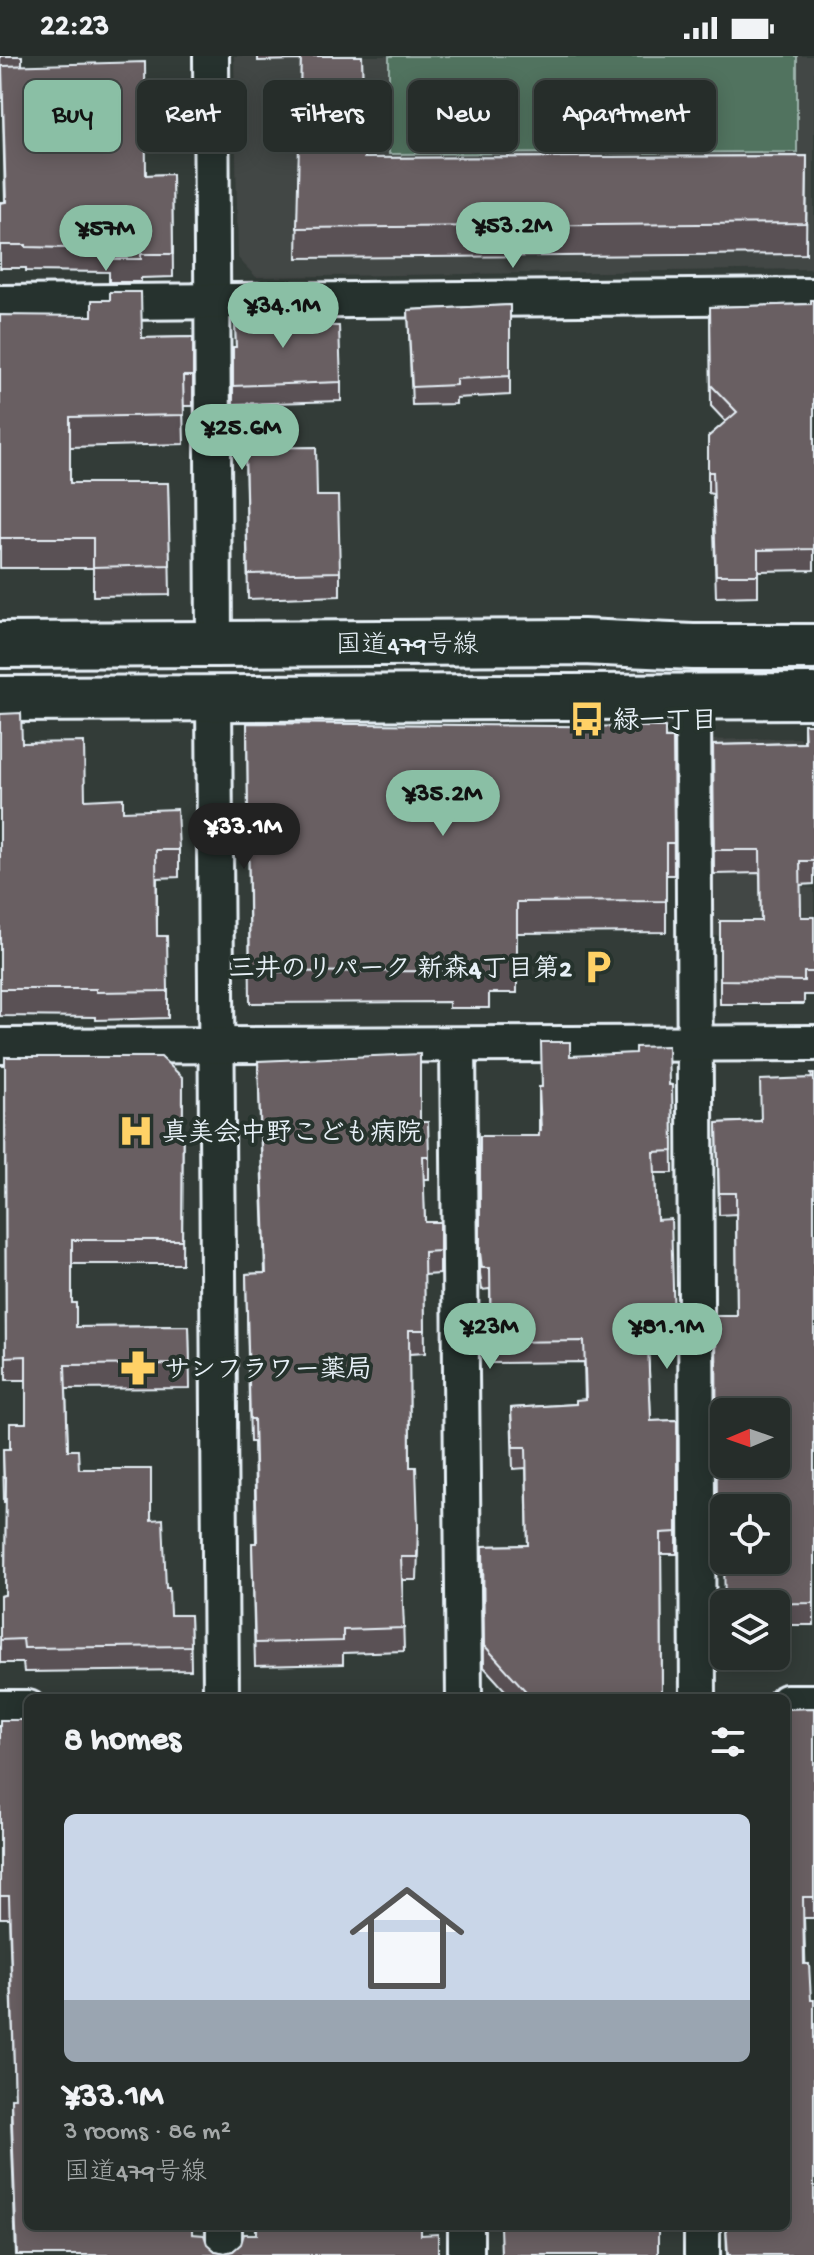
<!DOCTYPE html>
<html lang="en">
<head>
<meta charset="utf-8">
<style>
	:root { --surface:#262d2a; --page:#323936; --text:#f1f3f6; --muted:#a4a8a8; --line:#424947; --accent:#8abfa5 }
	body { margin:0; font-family:"Gochi Hand","Klee One",sans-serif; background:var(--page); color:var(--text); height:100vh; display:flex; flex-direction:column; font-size:30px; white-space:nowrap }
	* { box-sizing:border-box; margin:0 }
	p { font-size:26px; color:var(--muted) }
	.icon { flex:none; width:44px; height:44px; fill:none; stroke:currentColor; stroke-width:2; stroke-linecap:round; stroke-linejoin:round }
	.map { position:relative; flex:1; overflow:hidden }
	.drawer { position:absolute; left:24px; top:1638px; width:766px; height:536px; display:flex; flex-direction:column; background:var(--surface); border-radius:12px; box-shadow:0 4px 20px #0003,0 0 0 2px var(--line) }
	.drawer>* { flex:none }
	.hud { position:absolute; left:24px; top:24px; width:766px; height:72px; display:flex; gap:16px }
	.needle { width:52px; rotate:268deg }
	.controls { position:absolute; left:710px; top:1342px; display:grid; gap:16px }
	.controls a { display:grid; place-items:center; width:80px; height:80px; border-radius:12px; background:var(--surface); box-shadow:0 4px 20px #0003,0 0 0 2px var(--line); font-size:40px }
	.price { position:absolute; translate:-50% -68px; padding:0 18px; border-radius:28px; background:var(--accent); color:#111; font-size:26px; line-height:52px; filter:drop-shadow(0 2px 4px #0008) }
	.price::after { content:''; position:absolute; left:50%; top:48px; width:24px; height:18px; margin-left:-12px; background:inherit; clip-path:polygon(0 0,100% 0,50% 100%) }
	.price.current { background:#222; color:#fff }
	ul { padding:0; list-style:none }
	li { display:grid; align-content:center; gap:16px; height:424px; padding:0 40px }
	li span { display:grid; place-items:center; height:248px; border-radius:12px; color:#555 }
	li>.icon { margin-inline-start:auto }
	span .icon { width:144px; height:144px; fill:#fffc; stroke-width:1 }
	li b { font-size:34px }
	h2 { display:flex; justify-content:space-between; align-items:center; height:96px; padding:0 40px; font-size:34px }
	.pill { padding:0 28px; border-radius:12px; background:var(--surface); box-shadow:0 4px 20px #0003,0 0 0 2px var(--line); font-size:28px; line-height:72px }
	.pill.current { background:var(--accent); color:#111 }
	.status { display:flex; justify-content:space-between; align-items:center; height:56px; padding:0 40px; background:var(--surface); direction:ltr }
	.status svg { height:22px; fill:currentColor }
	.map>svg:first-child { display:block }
</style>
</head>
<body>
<div class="status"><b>22:23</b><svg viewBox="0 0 49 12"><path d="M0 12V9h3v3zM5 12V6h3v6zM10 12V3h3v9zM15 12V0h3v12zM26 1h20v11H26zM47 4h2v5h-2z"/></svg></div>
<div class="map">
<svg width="814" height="2199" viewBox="0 0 814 2199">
	<rect width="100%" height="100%" fill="#333c38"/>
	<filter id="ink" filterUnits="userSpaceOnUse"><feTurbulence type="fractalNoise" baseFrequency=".0125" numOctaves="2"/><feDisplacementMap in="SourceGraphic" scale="16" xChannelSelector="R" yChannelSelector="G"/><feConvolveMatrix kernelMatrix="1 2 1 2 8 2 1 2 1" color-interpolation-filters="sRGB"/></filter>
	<g filter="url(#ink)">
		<g fill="#434645">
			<polygon points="234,0 814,0 814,213 256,221 238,202"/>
			<polygon points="801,682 804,831 814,832 814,879 713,880 710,684"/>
		</g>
		<polygon fill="#51735e" stroke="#9cb2ab" stroke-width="2" points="389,0 797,0 797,96 389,98"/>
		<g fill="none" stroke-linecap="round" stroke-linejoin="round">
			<g stroke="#e8f1f8" stroke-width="40">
				<g id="street">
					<polyline points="211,0 214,588"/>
					<polyline points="0,247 814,240"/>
					<polyline points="693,641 698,1642"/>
					<polyline points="214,642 221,1642"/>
					<polyline points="458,989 464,1642"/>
					<polyline points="0,990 814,987"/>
					<polyline points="786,1646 814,1646"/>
					<polyline points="0,1652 28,1652"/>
					<polyline points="224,2170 224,2199"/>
					<polyline points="466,2170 466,2199"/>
					<polyline points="702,2170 702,2199"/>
				</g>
			</g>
			<g stroke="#e8f1f8" stroke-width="50">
				<g id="highway">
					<polyline points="0,589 583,586 693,591 814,591"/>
					<polyline points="0,643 814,640"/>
				</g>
			</g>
			<use href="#street" stroke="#26332d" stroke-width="34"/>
			<use href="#highway" stroke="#26332d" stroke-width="44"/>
		</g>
		<g fill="#5a5154" stroke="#e8f1f8" stroke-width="2">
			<polygon points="0,0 22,0 22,9 146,119 172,118 173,221 141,222 141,226 109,226 109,216 26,215 26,212 0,212 0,146 5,146 2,14 0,14"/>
			<polygon points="258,0 362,0 364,102 807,100 806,198 297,202 301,4 258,5"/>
			<polygon points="814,244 814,514 758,515 758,540 716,541 713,438 708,437 708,381 726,366 711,350 710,251 811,248"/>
			<polygon points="510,249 510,339 456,342 456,348 412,349 408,254"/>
			<polygon points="0,259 142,282 193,281 193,350 183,350 184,388 70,391 70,427 168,427 170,539 93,540 93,512 0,512"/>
			<polygon points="235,264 291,269 341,326 341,345 233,348 233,291 236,291"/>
			<polygon points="245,392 317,440 340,516 340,540 248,543"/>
			<polygon points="0,658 22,687 85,744 123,755 179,794 179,821 157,822 157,880 168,935 168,962 96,964 96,961 0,960"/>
			<polygon points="247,667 673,682 674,819 666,819 666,876 517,877 517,937 489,937 489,952 449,952 449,946 250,947"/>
			<polygon points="804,668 814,668 814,828 800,829 801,861 814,861 814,939 804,939 804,948 720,948 720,865 761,865 760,817 714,818 713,689 804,687"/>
			<polygon points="570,1000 672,1029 673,1117 655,1117 657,1164 674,1266 674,1287 648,1288 651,1365 677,1364 677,1498 661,1498 662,1642 512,1642 484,1611 483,1490 528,1489 526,1412 513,1413 511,1352 576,1348 585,1343 584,1306 491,1307 490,1233 482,1234 480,1217 480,1080 539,1080 539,1031 541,1031"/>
			<polygon points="5,1001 183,1022 182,1208 72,1208 72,1247 76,1271 189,1270 190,1332 66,1333 68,1394 79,1413 151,1464 166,1532 170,1559 190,1559 191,1614 24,1616 23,1607 0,1607 0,1540 5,1539 6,1446 4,1446 3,1393 10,1393 10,1367 26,1367 26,1324 6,1324"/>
			<polygon points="258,1005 420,1066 429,1100 429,1123 423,1123 425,1166 440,1166 440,1218 424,1219 425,1297 409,1298 410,1411 418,1494 417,1524 402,1524 404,1595 343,1597 343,1608 255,1610 252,1487 256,1487 254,1386 250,1386 246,1218 265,1217"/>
			<polygon points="814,1018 814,1569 776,1569 776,1548 724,1508 719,1508 717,1495 716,1260 737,1260 736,1158 719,1159 717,1067 761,1065 812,1022"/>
			<polygon points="814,1652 814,1862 804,1862 814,2199 727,2199 726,2170 786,2170 786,1653"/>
			<polygon points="0,1664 28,2170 192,2178 215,2195 225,2197 233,2195 256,2178 256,2170 421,2170 421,2179 438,2199 16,2199 11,2063 11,2042 15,2042 9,1862 0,1862"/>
		</g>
		<g fill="#695e62" stroke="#e8f1f8" stroke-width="2" fill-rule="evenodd">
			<polygon points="301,0 362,0 364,102 807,100 806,167 297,172"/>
			<polygon points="145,6 146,119 172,118 173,198 141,198 141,203 109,203 109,193 26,191 26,189 0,189 0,147 6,146 2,10"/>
			<polygon points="110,236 141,236 142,282 193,281 193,320 183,320 184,359 70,361 70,427 168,427 170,509 93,511 93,482 0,482 0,259 92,260 92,244 110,244"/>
			<polygon points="811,244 814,244 814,493 758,494 758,519 716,519 713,416 708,416 708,381 737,356 711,329 710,251 811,248"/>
			<polygon points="510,249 510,320 456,323 456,329 412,331 408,254"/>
			<polygon points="291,251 291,269 339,270 341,326 233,330 233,291 236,291 235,264 244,252"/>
			<polygon points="316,391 317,440 338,440 340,516 248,518 245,392"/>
			<polygon points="21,657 22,687 84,686 85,744 123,742 123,755 177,753 179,794 156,794 157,880 167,880 168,935 96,936 96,933 0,933 0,658"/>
			<polygon points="247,667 665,671 665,682 673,682 674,787 666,787 666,845 517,846 517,905 489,905 489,920 449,921 449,915 250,916"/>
			<polygon points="804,668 814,668 814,805 800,805 801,861 814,861 814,916 804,916 804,925 720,924 720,865 761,865 760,794 714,794 713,689 805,687"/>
			<polygon points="541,986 570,986 570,1000 635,997 635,991 668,990 669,1029 672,1029 673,1095 654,1096 657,1164 671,1163 674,1266 647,1266 651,1365 677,1364 677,1476 661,1477 662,1642 532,1642 484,1589 483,1490 528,1489 526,1391 513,1391 511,1352 576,1348 576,1344 586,1343 584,1285 491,1286 490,1212 482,1212 480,1196 480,1080 539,1080 539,1074 541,1074 539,1031 542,1031"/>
			<polygon points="420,998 420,1066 428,1066 429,1100 423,1100 425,1166 440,1166 440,1195 424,1196 425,1274 409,1274 410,1411 416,1411 418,1471 417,1501 401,1501 404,1572 343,1574 343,1585 255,1587 252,1487 257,1487 254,1363 250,1363 246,1218 266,1217 258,1005"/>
			<polygon points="5,1001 161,1001 183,1022 182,1184 72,1184 72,1247 76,1247 76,1271 189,1270 190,1308 65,1309 68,1394 78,1394 79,1413 151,1413 151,1464 163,1463 166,1532 169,1532 170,1559 190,1559 191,1590 24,1592 23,1583 0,1584 0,1540 5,1539 6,1422 4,1422 3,1393 10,1393 10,1367 26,1367 26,1300 6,1301"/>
			<path d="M811,1018h3v529l-89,1 -1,-44h52v-52h-52v34h-5l-2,-12 -1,-214h21l-1,-123h-17l-2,-70 44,-2 -1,-41 52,-2zM724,1356h52v52h-52z"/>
			<polygon points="814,1652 814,1841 803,1841 804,1908 809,1908 811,1944 814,1944 814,2199 728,2199 726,2170 786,2170 786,1653"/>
			<polygon points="0,1664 28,1664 28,2170 192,2170 192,2178 204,2179 207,2188 215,2195 225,2197 233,2195 241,2188 244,2178 257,2178 257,2170 421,2170 421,2179 438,2178 438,2199 17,2199 11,2042 15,2042 9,1840 0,1840"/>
			<polygon points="500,2170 658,2170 658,2199 501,2199"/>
		</g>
	</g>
	<defs>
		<g id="bus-bare" transform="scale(2.76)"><path d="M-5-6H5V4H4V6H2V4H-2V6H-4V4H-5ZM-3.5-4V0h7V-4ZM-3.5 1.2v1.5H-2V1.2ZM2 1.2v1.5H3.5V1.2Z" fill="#ffd166" stroke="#26332d" stroke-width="2.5" paint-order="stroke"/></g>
		<g id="parking-bare" transform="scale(2.76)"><path d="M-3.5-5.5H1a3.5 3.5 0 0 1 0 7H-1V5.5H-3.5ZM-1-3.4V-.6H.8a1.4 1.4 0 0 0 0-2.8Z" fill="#ffd166" stroke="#26332d" stroke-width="2.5" paint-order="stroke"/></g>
		<g id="hospital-bare" transform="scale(2.76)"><path d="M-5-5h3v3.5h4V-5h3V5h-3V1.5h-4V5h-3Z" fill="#ffd166" stroke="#26332d" stroke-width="2.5" paint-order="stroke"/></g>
		<g id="pharmacy-bare" transform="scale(2.76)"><path d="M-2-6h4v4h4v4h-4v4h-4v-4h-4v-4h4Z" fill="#ffd166" stroke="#26332d" stroke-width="2.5" paint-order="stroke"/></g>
	</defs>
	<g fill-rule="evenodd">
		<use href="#bus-bare" x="587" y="663"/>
		<use href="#parking-bare" x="598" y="911"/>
		<use href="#hospital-bare" x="136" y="1075"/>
		<use href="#pharmacy-bare" x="138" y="1312"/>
	</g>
	<g text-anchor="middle" stroke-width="8" stroke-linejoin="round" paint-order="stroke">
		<g font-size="26" fill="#e8f1f8" stroke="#26332d">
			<text x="407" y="596">国道479号線</text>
		</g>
		<g font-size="26" font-weight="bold" fill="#e8f1f8" stroke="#26332d" text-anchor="start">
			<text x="613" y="672">緑一丁目</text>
			<text x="572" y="920" text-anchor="end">三井のリパーク 新森4丁目第2</text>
			<text x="162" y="1084">真美会中野こども病院</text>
			<text x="164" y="1321">サンフラワー薬局</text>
		</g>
	</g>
</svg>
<div class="controls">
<a><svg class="needle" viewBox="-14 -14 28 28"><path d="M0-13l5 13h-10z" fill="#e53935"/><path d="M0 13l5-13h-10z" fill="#a4a8a8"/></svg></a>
<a><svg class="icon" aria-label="locate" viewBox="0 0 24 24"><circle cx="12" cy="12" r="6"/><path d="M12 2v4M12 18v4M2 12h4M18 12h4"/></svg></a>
<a><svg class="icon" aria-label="layers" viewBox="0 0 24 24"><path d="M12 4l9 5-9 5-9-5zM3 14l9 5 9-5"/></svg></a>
</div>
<b class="price" style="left:513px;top:214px">¥53.2M</b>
<b class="price" style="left:106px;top:217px">¥57M</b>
<b class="price" style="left:283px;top:294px">¥34.1M</b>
<b class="price" style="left:242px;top:416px">¥25.6M</b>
<b class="price" style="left:443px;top:782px">¥35.2M</b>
<b class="price current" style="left:244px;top:815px">¥33.1M</b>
<b class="price" style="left:490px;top:1315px">¥23M</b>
<b class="price" style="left:667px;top:1315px">¥81.1M</b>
<div class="hud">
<a class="pill current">Buy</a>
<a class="pill">Rent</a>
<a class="pill">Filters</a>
<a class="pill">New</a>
<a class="pill">Apartment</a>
</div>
<section class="drawer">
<h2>8 homes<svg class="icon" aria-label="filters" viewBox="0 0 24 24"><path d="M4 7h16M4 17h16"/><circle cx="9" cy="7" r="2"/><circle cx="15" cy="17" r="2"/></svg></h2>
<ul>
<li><span style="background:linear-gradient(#c9d6e8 75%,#9aa5b1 0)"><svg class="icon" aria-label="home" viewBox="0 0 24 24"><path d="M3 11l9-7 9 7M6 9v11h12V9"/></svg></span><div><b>¥33.1M</b><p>3 rooms · 86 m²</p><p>国道479号線</p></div></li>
</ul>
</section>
</div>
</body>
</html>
